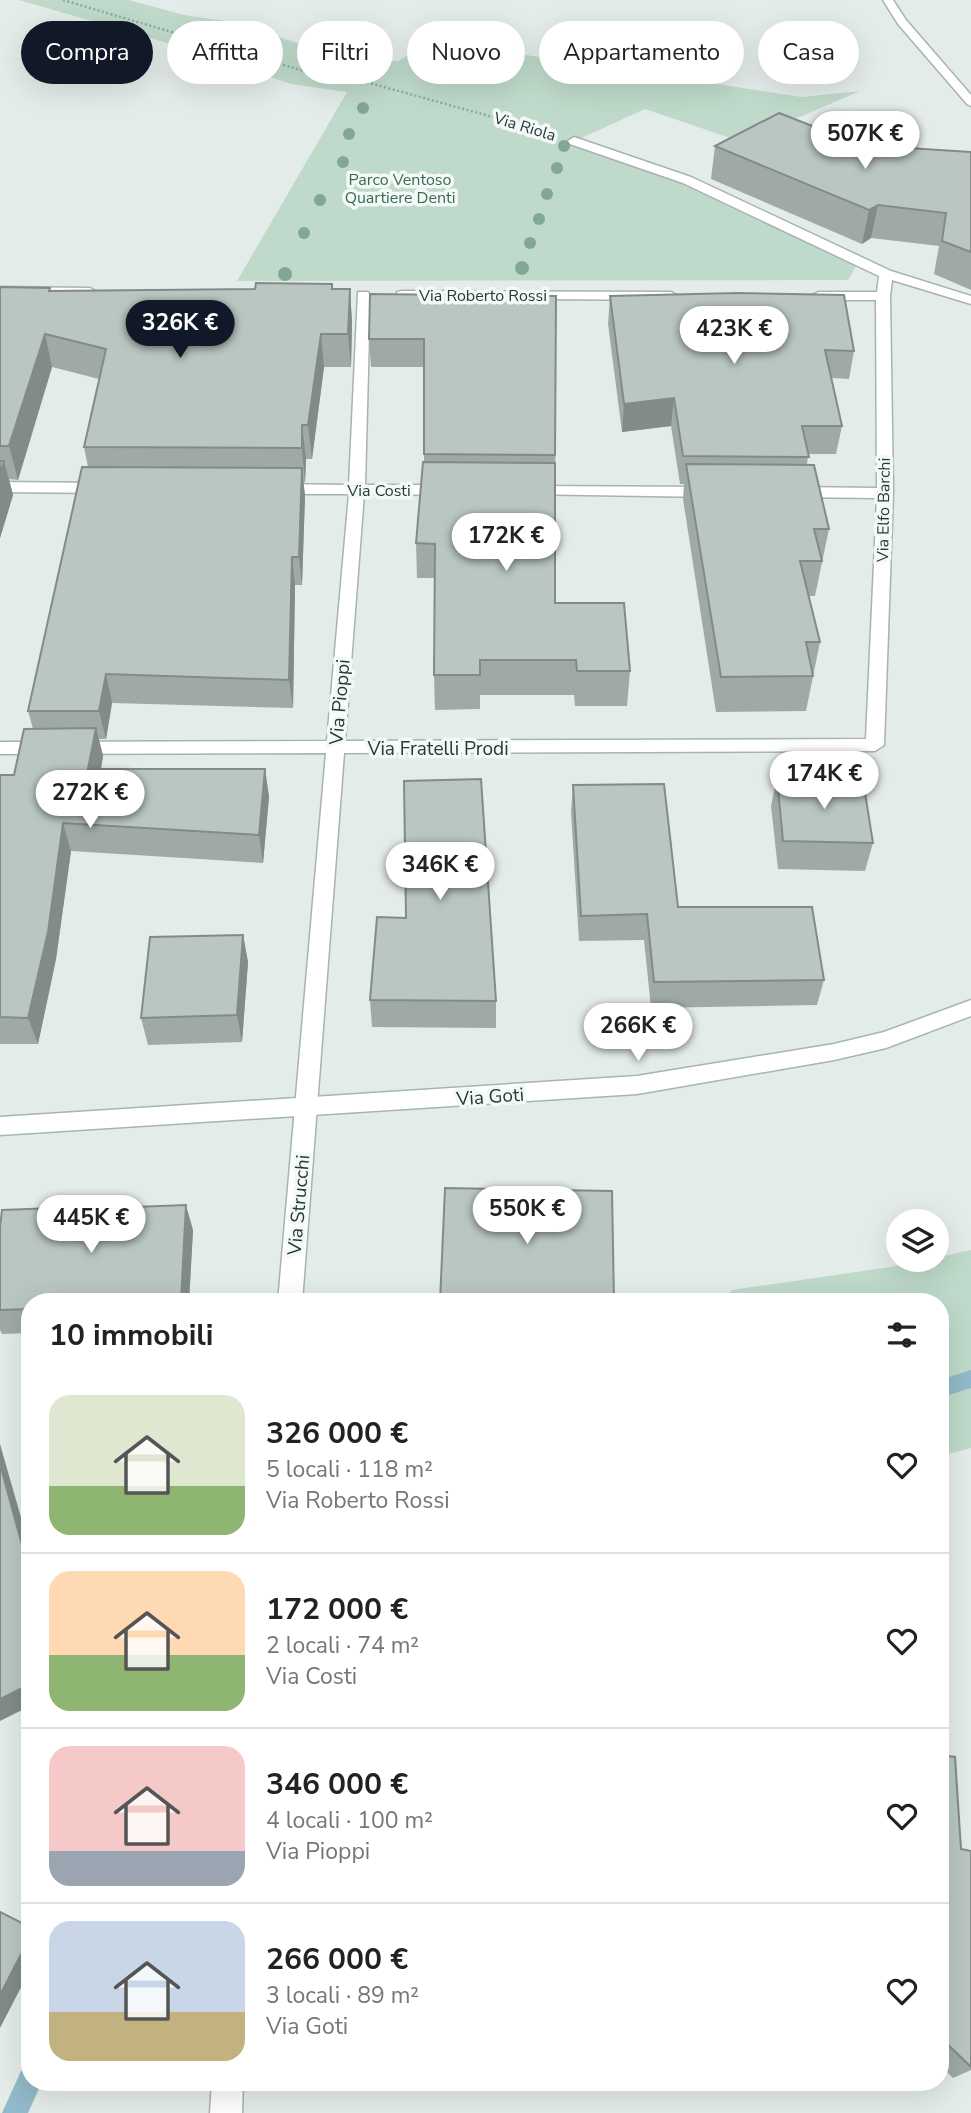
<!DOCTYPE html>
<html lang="it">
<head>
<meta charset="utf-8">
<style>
	:root { --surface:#fff; --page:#f6f6f6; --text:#222; --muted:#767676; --line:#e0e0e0; --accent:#111827 }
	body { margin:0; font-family:"Nunito Sans",sans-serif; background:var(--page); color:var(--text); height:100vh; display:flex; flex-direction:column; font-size:26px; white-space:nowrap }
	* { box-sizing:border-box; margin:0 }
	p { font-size:23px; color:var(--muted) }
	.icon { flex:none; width:38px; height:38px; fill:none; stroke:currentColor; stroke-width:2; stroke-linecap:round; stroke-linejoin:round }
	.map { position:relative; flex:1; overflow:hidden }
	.panel { position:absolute; left:21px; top:1293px; width:928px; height:798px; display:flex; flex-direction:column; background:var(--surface); border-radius:28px; box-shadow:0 7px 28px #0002 }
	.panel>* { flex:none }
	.hud { position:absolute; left:21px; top:21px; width:929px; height:63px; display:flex; gap:14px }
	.tools { position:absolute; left:886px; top:1209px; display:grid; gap:14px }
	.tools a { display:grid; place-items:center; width:63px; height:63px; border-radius:50%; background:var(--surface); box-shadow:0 7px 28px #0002; font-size:35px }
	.price { position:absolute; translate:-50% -60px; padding:0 16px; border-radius:24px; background:#fff; color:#222; font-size:23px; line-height:46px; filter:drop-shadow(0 2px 4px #0008) }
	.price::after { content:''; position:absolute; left:50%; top:42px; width:21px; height:16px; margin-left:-10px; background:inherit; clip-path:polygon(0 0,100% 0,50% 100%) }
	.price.current { background:var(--accent); color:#fff }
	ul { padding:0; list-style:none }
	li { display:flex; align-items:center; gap:21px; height:175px; padding:0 28px }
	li+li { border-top:2px solid var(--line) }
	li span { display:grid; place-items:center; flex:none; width:196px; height:140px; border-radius:21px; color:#555 }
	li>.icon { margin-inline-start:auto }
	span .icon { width:84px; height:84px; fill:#fffc; stroke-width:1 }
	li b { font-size:30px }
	h2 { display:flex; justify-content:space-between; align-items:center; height:84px; padding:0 28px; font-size:30px }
	.tag { padding:0 24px; border-radius:32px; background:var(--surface); box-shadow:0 7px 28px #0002; font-size:24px; line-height:63px }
	.tag.current { background:var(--accent); color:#fff }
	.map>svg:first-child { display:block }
</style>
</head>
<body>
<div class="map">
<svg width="971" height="2113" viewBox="0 0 971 2113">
	<rect width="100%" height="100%" fill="#e4ece9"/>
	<g fill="#bfdaca">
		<polygon points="19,0 129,0 184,15 237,23 312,48 377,63 398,61 434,41 802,97 860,91 742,142 645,109 575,141 687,180 859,261 848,280 237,281 347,92 291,84 188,49"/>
		<polygon points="971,1250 971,1448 940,1456 940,1302 721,1302 732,1290 904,1265"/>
	</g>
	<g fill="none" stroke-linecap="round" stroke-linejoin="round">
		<g fill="#92baca" fill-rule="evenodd">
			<polygon points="971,1370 971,1388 940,1398 940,1380"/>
			<polygon points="30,2067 30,2082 42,2082 28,2113 2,2113 21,2071"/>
		</g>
		<g stroke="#a7b3b0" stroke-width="3">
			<g id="street">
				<polygon points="883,0 893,0 906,20 971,95 971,106 967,104 898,24"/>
				<polygon points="574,137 691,177 891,271 971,296 971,304 892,280 890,296 893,493 884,745 875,751 344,753 302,1302 278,1302 326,753 0,754 0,742 327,741 349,494 275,494 267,489 275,484 349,485 358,292 368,292 370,295 365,485 449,485 457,490 449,495 364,494 345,741 866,739 877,498 793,497 785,492 793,487 877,488 876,300 818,300 811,296 818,292 877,292 879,276 683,183 570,144 568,141"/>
				<polygon points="0,287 90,288 97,292 90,296 0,295"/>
				<polygon points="402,291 671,292 678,296 671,300 397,298 397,292"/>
				<polygon points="0,482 106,483 114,488 106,493 0,492"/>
				<polygon points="527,486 712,487 720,492 712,497 522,494 519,491"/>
				<polygon points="212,2082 243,2082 242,2113 210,2113"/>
			</g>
		</g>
		<g stroke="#a3b6b2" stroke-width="3">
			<polygon id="secondary" points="971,1000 971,1016 886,1048 834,1060 637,1094 0,1135 0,1117 637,1076 834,1044 884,1032"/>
		</g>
		<polyline stroke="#88aca5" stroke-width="2.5" stroke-dasharray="2 2.5" stroke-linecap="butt" points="63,0 304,71 355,79 540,130"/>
		<use href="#street" fill="#fff" fill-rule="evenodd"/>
		<use href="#secondary" fill="#fff" fill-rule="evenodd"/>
	</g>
	<g fill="#83a796">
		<circle cx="363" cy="108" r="6"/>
		<circle cx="349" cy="134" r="6"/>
		<circle cx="564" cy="146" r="6"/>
		<circle cx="343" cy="162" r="6"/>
		<circle cx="557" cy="168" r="6"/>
		<circle cx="547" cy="194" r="6"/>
		<circle cx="320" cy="200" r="6"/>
		<circle cx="539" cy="219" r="6"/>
		<circle cx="304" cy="233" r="6"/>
		<circle cx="530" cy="243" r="6"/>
		<circle cx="522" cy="268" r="7"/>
		<circle cx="285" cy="274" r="7"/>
	</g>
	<g fill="#9faaa7">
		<polygon points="861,145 971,152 971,290 934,274 939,246 871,238 862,244 711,179 715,146"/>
		<polygon points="0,287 50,288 51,291 350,289 352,322 351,367 324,367 312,459 306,459 305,482 303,482 305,496 302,585 295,585 293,708 112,703 106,739 99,739 103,756 101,769 265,769 269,797 263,863 71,851 56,959 38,1044 0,1044 0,775 14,775 33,729 28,711 88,467 84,447 99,379 52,367 18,480 9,479 13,495 0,538"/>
		<polygon points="556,296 555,603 630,671 627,706 575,706 574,695 480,695 480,709 435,710 434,675 434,578 417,578 416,543 424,462 424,367 371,367 369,339"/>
		<polygon points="610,296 854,351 849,379 831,378 842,426 836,454 808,454 807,465 829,529 815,596 809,596 820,642 806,711 716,712 683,499 684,484 680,484 671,426 622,432 608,324"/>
		<polygon points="777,778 873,843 865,871 778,869 771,806"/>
		<polygon points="573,785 678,907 824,980 817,1005 651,1008 644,940 579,941 571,811"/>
		<polygon points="406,918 496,1001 496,1028 372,1027 370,1000"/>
		<polygon points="243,935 248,962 242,1042 148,1045 141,1018"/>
		<polygon points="54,1208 55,1210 193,1230 189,1302 30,1302 30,1333 2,1334 0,1330 0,1227"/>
		<polygon points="940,1755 961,1849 971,1851 971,2070 953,2078 940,2065"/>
	</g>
	<g fill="#828b88">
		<polygon points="878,205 871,238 862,244 869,210"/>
		<polygon points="350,289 352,322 351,367 348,334"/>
		<polygon points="45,334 52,367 18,480 9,446"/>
		<polygon points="321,334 324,367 312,459 308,425"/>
		<polygon points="674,398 671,426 622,432 624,404"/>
		<polygon points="302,425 306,459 305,482 302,448"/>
		<polygon points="4,461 13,495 0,538 0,475"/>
		<polygon points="302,468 305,496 302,585 299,557"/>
		<polygon points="292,557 295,585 293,708 289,680"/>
		<polygon points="106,674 112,703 106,739 99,711"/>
		<polygon points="96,728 103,756 96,797 88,769"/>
		<polygon points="265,769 269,797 263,863 259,835"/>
		<polygon points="63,823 71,851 56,959 38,1044 28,1018"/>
		<polygon points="243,935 248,962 242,1042 237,1015"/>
		<polygon points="186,1205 193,1230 189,1302 181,1302"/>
		<polygon points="0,1444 30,1549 30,1574 0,1464"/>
		<polygon points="30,1684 30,1706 0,1721 0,1699"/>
		<polygon points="30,1937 30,1970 0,2028 0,1995"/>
	</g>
	<g fill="#b9c6c2" stroke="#828b88" stroke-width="2">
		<polygon points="779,113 861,145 971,152 971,252 942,241 946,213 878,205 869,210 715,146"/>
		<polygon points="256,283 332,284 332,289 350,289 348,334 321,334 308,425 302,425 302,448 84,447 106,349 45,334 9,446 0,446 0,287 50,288 49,291 255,289"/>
		<polygon points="738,293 844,295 854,351 825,350 842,426 802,426 809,457 683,456 674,398 624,404 610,296"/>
		<polygon points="370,294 556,296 555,455 424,454 424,339 369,339"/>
		<polygon points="0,461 4,461 0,475"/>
		<polygon points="423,462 555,463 555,603 624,603 630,671 577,671 576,660 480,660 480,675 434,675 435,544 416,543"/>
		<polygon points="686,464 814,465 829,529 814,529 822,561 800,561 820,642 806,642 813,676 721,677"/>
		<polygon points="82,467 302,468 299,557 292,557 289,680 106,674 99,711 28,711"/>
		<polygon points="96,728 88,769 265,769 259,835 63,823 48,932 28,1018 0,1017 0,775 14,775 24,729"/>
		<polygon points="777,778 863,780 873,843 783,841"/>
		<polygon points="481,779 496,1001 370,1000 377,917 406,918 404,781"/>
		<polygon points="664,784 678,907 812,907 824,980 654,982 647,914 581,916 573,785"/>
		<polygon points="243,935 237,1015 141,1018 150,937"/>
		<polygon points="445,1188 612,1191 614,1302 440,1302"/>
		<polygon points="186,1205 181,1301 154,1302 30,1302 30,1309 0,1310 0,1227 2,1210 54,1208 54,1210"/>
		<polygon points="0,1464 30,1574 30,1684 0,1699"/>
		<polygon points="940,1755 955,1757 961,1849 971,1851 971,2067 940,2037"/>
		<polygon points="0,1912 30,1927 30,1937 0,1995"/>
	</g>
	<g text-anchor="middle" stroke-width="7" stroke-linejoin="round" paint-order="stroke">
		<g font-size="16" fill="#253b38" stroke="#f4f8f7">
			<text transform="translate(525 126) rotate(17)" y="6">Via Riola</text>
			<text x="483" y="301">Via Roberto Rossi</text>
			<text x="379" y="496">Via Costi</text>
			<text transform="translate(883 510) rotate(-89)" y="6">Via Elfo Barchi</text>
		</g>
		<g font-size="16" fill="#346e52" stroke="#f4f8f7">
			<text x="400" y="185">Parco Ventoso<tspan x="400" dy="18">Quartiere Denti</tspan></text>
		</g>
		<g font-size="19" fill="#253b38" stroke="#f4f8f7">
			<text transform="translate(339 702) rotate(-85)" y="7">Via Pioppi</text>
			<text x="438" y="755">Via Fratelli Prodi</text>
			<text transform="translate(490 1096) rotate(-4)" y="7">Via Goti</text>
			<text transform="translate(298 1205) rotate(-85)" y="7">Via Strucchi</text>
		</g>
	</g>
</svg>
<div class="tools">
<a><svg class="icon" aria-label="layers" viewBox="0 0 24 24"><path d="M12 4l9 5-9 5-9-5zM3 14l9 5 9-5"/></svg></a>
</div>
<b class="price" style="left:865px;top:171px">507K €</b>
<b class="price current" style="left:180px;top:360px">326K €</b>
<b class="price" style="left:734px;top:366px">423K €</b>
<b class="price" style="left:506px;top:573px">172K €</b>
<b class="price" style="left:824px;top:811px">174K €</b>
<b class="price" style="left:90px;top:830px">272K €</b>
<b class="price" style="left:440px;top:902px">346K €</b>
<b class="price" style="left:638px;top:1063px">266K €</b>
<b class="price" style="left:527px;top:1246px">550K €</b>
<b class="price" style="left:91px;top:1255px">445K €</b>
<div class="hud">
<a class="tag current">Compra</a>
<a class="tag">Affitta</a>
<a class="tag">Filtri</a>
<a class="tag">Nuovo</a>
<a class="tag">Appartamento</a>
<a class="tag">Casa</a>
</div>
<section class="panel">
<h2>10 immobili<svg class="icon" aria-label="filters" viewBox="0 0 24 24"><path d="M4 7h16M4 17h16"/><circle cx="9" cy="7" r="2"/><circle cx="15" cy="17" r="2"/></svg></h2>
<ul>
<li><span style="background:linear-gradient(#dfe7d0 65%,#8fb573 0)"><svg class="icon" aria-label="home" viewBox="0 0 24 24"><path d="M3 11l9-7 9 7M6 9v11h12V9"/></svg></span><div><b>326 000 €</b><p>5 locali · 118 m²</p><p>Via Roberto Rossi</p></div><svg class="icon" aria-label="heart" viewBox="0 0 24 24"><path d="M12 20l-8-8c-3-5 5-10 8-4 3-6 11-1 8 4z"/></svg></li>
<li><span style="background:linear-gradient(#ffd9b3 60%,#8fb573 0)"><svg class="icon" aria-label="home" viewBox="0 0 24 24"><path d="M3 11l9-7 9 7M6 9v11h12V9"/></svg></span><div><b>172 000 €</b><p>2 locali · 74 m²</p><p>Via Costi</p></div><svg class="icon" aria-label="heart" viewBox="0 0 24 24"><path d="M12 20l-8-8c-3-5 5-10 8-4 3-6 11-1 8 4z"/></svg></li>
<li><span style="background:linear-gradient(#f6c9c9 75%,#9aa5b1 0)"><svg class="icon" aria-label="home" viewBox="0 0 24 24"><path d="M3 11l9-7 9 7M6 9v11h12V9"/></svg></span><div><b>346 000 €</b><p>4 locali · 100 m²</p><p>Via Pioppi</p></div><svg class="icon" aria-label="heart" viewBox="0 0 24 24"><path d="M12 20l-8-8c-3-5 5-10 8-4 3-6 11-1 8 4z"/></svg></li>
<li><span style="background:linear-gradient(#c9d6e8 65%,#c2b280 0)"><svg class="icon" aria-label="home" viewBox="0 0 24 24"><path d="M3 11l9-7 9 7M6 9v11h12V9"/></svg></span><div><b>266 000 €</b><p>3 locali · 89 m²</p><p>Via Goti</p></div><svg class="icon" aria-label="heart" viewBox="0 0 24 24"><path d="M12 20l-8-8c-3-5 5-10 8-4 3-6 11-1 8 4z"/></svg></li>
</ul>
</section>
</div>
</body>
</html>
